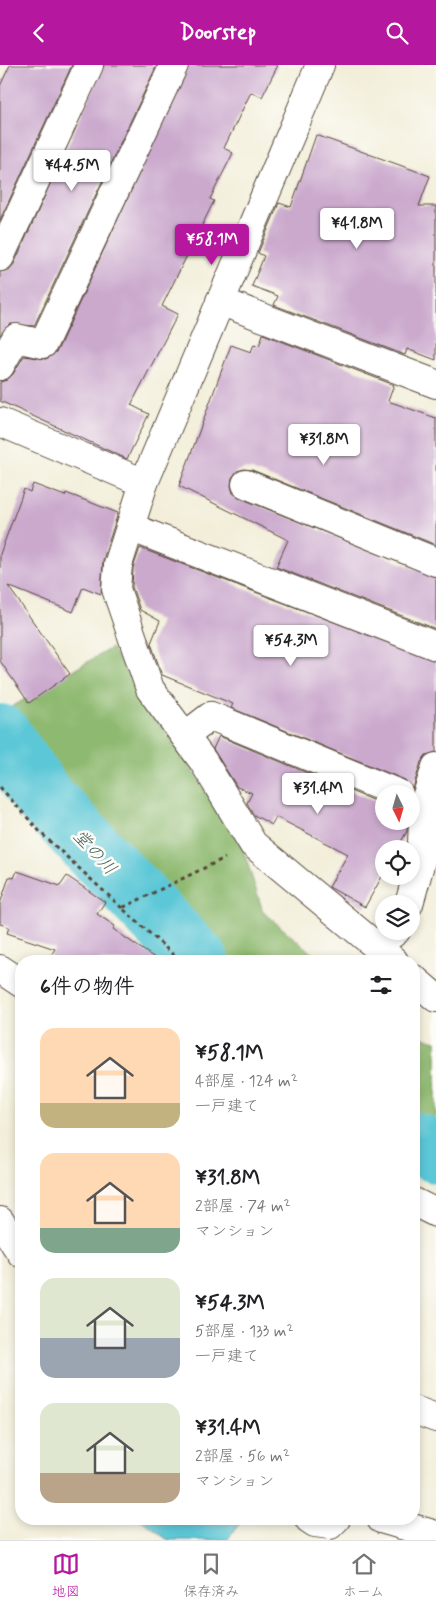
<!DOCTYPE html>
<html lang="ja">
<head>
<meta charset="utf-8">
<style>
	:root { --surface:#fff; --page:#f6f6f6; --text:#202124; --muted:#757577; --line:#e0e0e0; --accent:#b5179e }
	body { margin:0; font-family:Mynerve,"Klee One",sans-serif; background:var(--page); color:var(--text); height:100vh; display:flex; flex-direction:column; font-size:19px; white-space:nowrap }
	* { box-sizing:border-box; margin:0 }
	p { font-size:16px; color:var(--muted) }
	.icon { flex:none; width:28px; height:28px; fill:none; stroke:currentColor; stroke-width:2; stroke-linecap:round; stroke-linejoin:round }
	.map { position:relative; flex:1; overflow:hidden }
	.sheet { position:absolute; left:15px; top:890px; width:405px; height:570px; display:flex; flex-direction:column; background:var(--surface); border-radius:20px; box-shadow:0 2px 8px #0003 }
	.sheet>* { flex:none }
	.needle { width:32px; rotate:175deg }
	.tools { position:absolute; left:375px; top:720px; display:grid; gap:10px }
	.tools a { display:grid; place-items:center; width:45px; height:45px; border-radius:50%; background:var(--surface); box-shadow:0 2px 8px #0003; font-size:25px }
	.price { position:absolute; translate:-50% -42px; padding:0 11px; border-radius:5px; background:#fff; color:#222; font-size:16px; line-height:32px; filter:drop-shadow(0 1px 2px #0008) }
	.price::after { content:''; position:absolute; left:50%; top:30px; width:15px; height:11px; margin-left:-8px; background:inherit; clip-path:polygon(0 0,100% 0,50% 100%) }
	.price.on { background:var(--accent); color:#fff }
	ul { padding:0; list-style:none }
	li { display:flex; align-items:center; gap:15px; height:125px; padding:0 25px }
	li span { display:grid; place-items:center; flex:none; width:140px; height:100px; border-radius:15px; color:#555 }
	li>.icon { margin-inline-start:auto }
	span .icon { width:60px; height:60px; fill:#fffc; stroke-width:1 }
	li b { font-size:21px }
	h2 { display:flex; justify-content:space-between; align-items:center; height:60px; padding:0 25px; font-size:21px }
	header { display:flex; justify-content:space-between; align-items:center; height:65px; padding:0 25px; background:var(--accent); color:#fff; font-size:22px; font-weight:800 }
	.tab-bar { display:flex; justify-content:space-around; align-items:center; height:70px; border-top:1px solid var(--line); background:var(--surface); font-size:14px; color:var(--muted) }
	.tab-bar a { display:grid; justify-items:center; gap:2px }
	.tab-bar .on { color:var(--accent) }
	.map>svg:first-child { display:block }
</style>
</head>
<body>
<header><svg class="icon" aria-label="back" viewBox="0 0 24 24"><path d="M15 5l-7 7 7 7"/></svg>Doorstep<svg class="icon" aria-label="search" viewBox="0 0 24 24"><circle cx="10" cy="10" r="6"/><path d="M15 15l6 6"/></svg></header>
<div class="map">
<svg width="436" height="1475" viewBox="0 0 436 1475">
	<rect width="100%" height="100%" fill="#fdfcf7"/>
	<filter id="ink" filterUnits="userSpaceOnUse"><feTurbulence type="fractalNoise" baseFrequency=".02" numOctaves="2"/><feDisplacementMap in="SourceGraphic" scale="10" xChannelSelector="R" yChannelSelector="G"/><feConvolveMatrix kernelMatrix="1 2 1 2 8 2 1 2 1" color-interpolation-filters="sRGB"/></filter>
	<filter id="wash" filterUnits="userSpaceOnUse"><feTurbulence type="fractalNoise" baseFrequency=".0096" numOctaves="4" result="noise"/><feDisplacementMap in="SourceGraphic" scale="20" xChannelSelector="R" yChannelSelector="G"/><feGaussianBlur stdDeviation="1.12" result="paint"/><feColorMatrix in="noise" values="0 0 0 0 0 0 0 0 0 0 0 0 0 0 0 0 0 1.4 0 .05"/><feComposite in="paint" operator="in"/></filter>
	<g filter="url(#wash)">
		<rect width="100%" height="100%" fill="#f2eed9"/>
		<g fill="#8eb970" stroke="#647247">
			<polygon points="111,583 242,781 263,847 321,896 216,896 57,726 5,646"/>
			<polygon points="414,970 436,976 436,1066 414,1057"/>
		</g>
		<polygon fill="#5cc7d7" stroke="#4c787a" points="140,1454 243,1454 227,1475 168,1475"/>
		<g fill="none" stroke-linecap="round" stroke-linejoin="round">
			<g stroke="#5cc7d7" stroke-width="62">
				<polyline points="0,670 43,732 198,896"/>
				<polyline points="414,1078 436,1087"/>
			</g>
		</g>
		<g id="blocks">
			<g fill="#caa9cd">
				<polygon points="10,0 72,0 0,155 0,21"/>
				<polygon points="104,0 157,0 34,261 10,259 0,270 0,207 9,205 14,199"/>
				<polygon points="189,0 278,0 262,32 251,27 224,83 233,88 210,134 214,136 162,241 178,249 131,340 149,349 127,394 0,336 0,317 7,315 13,309 24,291 46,294 57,286"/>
				<polygon points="316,70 430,111 419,141 436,141 436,295 407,284 405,290 274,240 278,231 252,221 264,191 258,188 279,138 291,142"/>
				<polygon points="263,269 394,320 388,336 436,353 436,480 252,405 244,404 237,406 232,413 231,421 233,428 240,433 436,512 436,564 276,502 288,475 179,421 231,280 251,287 254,279 259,281"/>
				<polygon points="33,419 65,431 66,428 118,448 103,495 101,529 83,522 73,547 8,521 70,609 29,638 0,596 0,489 24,424 30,427"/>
				<polygon points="140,483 436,596 436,687 426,690 421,697 413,723 405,715 231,643 233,639 162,610 151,578 160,556 140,545 132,522 133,503"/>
				<polygon points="219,671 384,740 384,756 407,756 407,766 397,784 384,784 384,808 365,842 329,822 348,789 276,752 272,760 254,750 247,738 252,728 237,722 213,684"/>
				<polygon points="17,806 60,821 67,811 105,837 97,849 115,861 113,864 159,896 47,896 55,884 7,868 9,862 0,859 0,839 9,812 14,813"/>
			</g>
		</g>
	</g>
	<g filter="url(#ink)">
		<use href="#blocks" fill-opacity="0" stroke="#56473a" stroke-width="1"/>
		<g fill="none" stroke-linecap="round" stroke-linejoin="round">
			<g stroke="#56473a" stroke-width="30">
				<g id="minor">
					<polyline points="320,0 144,418 118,500 116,524 150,624 203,696 253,779 394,896"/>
					<polyline points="0,192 89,0"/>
					<polyline points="220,236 436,319"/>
					<polyline points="0,301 16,273 43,279 174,0"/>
					<polyline points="0,357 144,418"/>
					<polyline points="246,419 436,497"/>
					<polyline points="130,462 436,581"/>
					<polyline points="185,671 211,651 399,729"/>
					<polyline points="409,839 421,796 424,739 436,702"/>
					<polyline points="376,881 396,866"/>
					<polyline points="414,914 436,933"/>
					<polyline points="0,1156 21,1188"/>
					<polyline points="414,1345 436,1353"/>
					<polyline points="309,1454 315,1458 330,1460 336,1454"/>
					<polyline points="381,1454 436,1470"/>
				</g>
			</g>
			<g stroke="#56473a" stroke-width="30">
				<g id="major">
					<polyline points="0,904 21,918"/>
					<polyline points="414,1137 436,1148"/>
				</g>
			</g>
			<g stroke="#56473a" stroke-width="3" stroke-dasharray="4 4" stroke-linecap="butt">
				<polyline points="0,722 42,769 122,843"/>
				<polyline points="180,896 122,843 225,793"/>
			</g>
			<use href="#minor" stroke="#fff" stroke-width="28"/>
			<use href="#major" stroke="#fff" stroke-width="28"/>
		</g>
	</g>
	<g text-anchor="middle" stroke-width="5" stroke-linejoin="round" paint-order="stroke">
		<g font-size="18" font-style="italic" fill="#47615f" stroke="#fdfcf7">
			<text transform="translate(95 787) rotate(47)" y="6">堂の川</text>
		</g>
	</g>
</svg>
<div class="tools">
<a><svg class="needle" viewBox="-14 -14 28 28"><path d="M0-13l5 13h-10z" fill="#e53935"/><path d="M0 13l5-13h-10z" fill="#757577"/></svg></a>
<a><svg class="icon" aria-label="locate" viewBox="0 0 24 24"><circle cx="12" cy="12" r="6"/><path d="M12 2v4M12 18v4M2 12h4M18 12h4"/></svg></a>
<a><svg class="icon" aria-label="layers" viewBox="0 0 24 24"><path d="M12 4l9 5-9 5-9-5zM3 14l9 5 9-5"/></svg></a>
</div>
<b class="price" style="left:72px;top:127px">¥44.5M</b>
<b class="price" style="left:357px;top:185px">¥41.8M</b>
<b class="price on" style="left:212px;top:201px">¥58.1M</b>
<b class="price" style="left:324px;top:401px">¥31.8M</b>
<b class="price" style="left:291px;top:602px">¥54.3M</b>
<b class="price" style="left:318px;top:750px">¥31.4M</b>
<section class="sheet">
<h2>6件の物件<svg class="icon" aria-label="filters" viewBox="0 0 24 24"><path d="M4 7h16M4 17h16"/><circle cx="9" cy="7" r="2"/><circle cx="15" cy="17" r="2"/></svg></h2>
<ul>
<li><span style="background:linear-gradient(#ffd9b3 75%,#c2b280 0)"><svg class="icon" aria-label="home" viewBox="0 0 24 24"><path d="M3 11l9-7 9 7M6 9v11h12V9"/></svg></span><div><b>¥58.1M</b><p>4部屋 · 124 m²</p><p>一戸建て</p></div></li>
<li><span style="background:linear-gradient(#ffd9b3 75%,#7fa58c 0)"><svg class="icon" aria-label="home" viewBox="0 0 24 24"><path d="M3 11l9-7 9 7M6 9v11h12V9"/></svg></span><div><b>¥31.8M</b><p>2部屋 · 74 m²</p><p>マンション</p></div></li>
<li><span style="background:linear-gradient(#dfe7d0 60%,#9aa5b1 0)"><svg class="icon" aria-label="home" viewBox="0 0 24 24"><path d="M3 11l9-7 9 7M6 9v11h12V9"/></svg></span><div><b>¥54.3M</b><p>5部屋 · 133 m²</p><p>一戸建て</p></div></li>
<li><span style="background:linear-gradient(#dfe7d0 70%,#b9a48a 0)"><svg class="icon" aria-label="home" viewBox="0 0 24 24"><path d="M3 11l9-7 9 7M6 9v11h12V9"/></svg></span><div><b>¥31.4M</b><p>2部屋 · 56 m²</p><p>マンション</p></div></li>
</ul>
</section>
</div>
<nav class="tab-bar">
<a class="on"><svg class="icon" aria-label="map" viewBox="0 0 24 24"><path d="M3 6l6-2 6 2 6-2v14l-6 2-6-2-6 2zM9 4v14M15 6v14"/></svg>地図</a>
<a><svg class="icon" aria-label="saved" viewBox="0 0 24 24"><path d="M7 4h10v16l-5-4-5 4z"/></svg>保存済み</a>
<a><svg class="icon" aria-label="home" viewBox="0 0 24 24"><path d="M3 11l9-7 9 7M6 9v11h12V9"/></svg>ホーム</a>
</nav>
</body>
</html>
